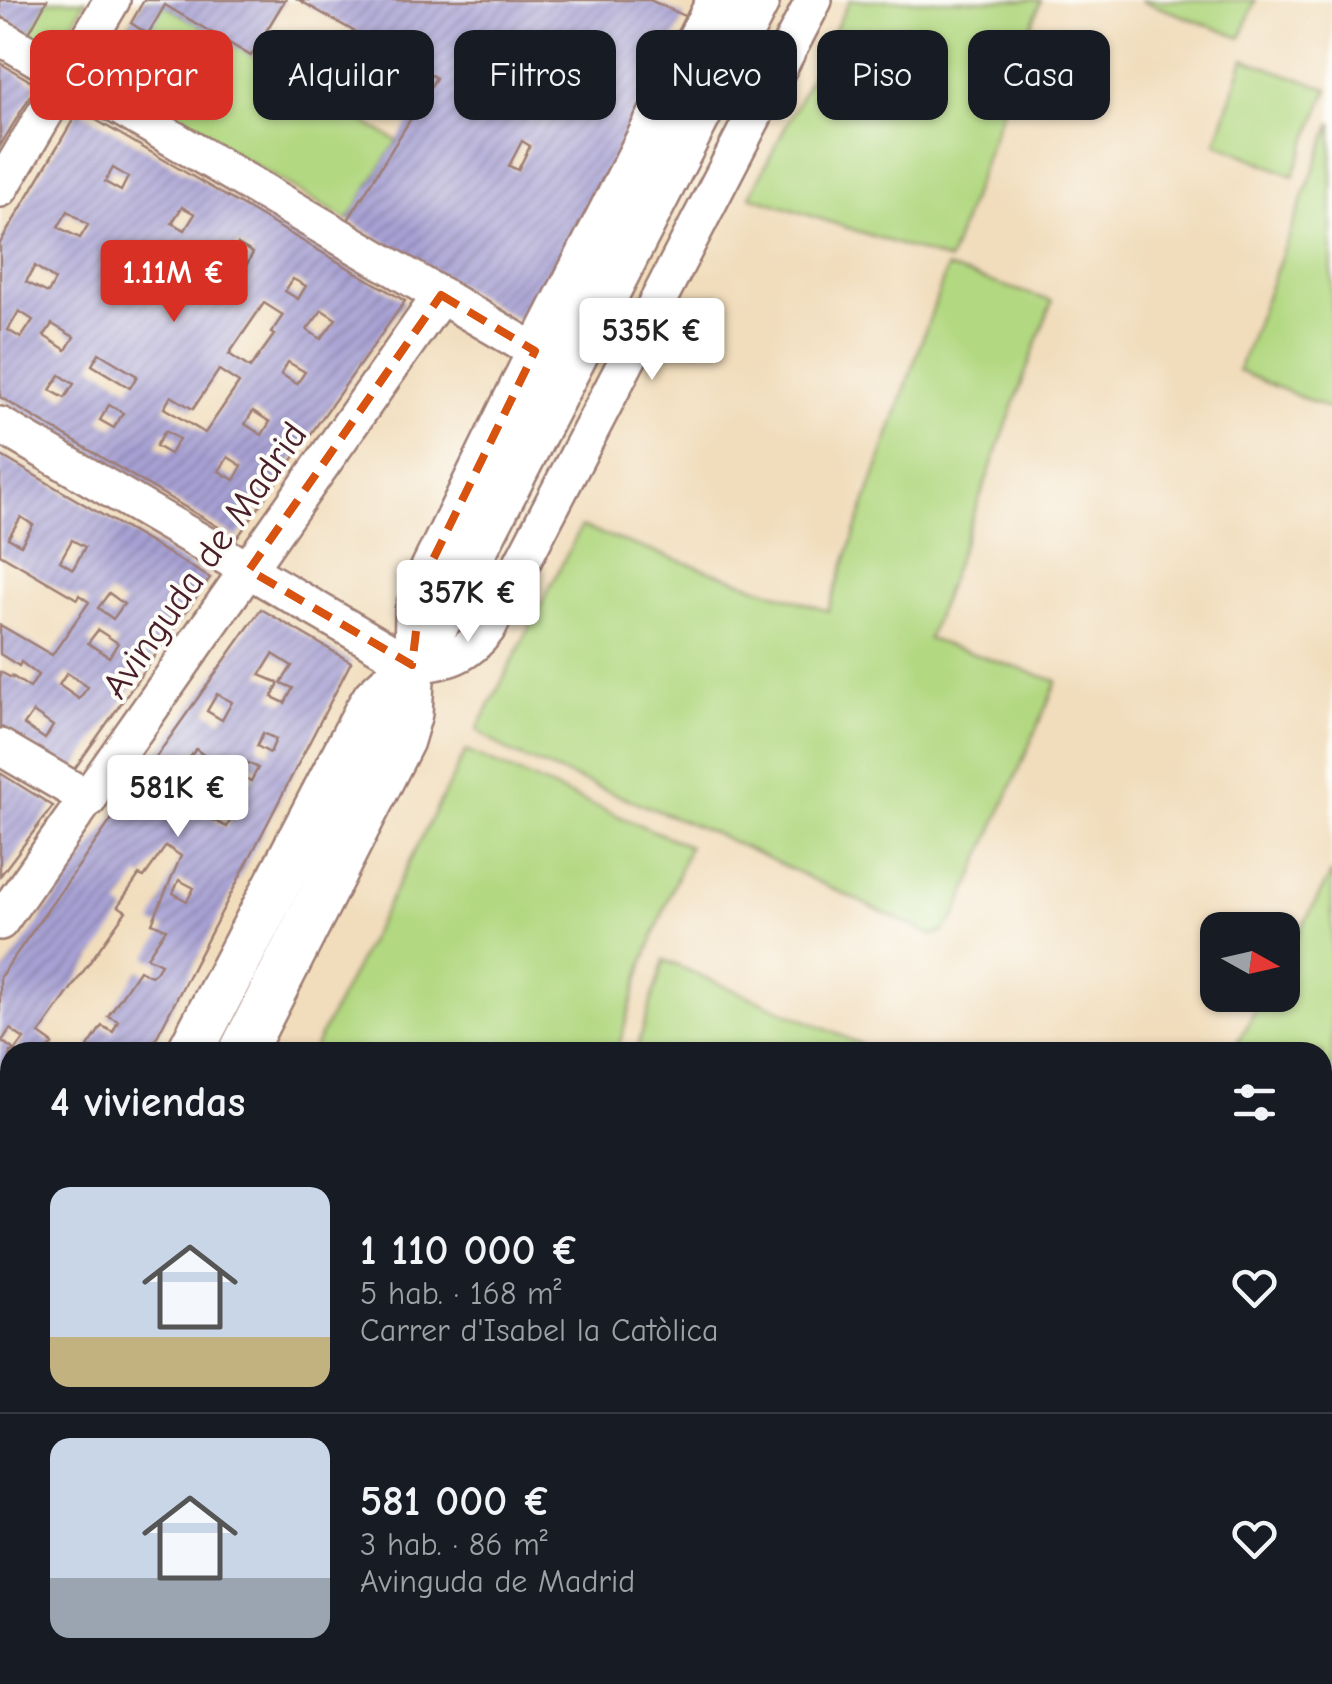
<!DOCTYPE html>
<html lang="es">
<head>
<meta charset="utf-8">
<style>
	:root { --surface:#171b24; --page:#242831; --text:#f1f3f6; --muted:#9ea1a6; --line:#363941; --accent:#d93025 }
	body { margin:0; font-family:"Comic Neue",sans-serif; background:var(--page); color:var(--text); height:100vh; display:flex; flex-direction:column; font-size:38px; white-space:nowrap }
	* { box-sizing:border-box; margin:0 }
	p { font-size:32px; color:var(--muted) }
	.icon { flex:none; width:55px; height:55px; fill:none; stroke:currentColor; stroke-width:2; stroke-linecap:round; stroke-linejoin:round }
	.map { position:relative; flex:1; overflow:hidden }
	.sheet { position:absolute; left:0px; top:1042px; width:1332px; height:642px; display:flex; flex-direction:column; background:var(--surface); border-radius:30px 30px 0 0; box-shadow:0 2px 8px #0004 }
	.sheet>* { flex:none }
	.hud { position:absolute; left:30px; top:30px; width:1272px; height:90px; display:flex; gap:20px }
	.needle { width:65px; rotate:98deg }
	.fabs { position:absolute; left:1200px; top:912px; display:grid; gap:20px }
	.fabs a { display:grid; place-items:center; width:100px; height:100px; border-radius:20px; background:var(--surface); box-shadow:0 2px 8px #0004; font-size:50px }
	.price { position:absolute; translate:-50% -85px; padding:0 22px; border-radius:10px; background:#fff; color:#222; font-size:32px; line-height:65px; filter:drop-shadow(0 2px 5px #0008) }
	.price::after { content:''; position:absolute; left:50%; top:60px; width:30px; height:22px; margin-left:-15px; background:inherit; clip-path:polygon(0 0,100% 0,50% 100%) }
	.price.current { background:var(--accent); color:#fff }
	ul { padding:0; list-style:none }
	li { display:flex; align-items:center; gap:30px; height:250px; padding:0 50px }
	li+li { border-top:2px solid var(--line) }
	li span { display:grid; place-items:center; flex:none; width:280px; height:200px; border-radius:20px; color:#555 }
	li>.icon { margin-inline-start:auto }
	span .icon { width:120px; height:120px; fill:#fffc; stroke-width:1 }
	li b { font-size:42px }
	h2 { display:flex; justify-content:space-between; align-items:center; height:120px; padding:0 50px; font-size:42px }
	.tag { padding:0 35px; border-radius:20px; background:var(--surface); box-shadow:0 2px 8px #0004; font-size:35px; line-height:90px }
	.tag.current { background:var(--accent); color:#fff }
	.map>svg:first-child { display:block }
</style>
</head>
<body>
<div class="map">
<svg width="1332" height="1684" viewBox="0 0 1332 1684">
	<defs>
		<pattern id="building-hatch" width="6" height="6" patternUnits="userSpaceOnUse" patternTransform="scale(2.5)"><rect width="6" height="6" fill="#a7a1d4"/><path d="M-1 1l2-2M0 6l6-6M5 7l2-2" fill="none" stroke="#8a83ac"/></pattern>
	</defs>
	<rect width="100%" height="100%" fill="#fdfcf7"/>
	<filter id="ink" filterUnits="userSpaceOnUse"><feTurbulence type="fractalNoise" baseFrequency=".01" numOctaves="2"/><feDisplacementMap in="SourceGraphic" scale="20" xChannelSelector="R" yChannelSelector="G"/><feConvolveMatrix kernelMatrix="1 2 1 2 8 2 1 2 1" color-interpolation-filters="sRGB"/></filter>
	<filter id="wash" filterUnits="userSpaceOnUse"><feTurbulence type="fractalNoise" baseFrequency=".0048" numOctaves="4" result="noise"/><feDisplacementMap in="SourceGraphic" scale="40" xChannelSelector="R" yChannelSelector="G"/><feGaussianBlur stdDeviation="2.25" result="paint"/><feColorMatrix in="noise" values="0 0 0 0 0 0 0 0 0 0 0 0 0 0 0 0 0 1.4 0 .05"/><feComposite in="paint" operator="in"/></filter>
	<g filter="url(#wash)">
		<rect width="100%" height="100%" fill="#f1ddbc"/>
		<g fill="#b2d881" stroke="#7e7c56" stroke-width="2.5">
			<polygon points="47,0 86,0 57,50 29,33"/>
			<polygon points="144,0 156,0 397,141 348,220 100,75"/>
			<polygon points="850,0 1041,0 949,261 750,196"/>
			<polygon points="1140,0 1255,0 1241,38"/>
			<polygon points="1244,59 1328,89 1293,176 1216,143"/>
			<polygon points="1332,122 1332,410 1238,371"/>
			<polygon points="947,268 1052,301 928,639 1057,681 954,920 942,933 931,935 714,833 511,753 477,730 581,527 828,611"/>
			<polygon points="466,751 689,846 643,964 617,1052 312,1052"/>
			<polygon points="1332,872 1332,1323 1322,1319 1322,1052 1232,1052 1264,995 1282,995 1283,961"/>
			<polygon points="664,960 879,1052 636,1052"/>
			<polygon points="206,1675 452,1675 448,1684 201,1684"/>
			<polygon points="560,1675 986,1675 983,1684 583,1684"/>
		</g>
		<g id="blocks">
			<g fill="url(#building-hatch)" fill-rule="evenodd">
				<polygon points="0,0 47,0 29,33 0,16"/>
				<polygon points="144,0 285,0 251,56 165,5 148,34 131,23"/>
				<path d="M299,0h351l35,16 -156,310 -181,-106 88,-142zM522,141l8,5 -12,24 -9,-4z"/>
				<polygon points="110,58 121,64 111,81 100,75"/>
				<polygon points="0,63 37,85 0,146"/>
				<path d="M79,110l326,191 -168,237 -237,-141v-154zM113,168l15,9 -7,14 -16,-9zM182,207l13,7 -10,16 -13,-7zM68,211l20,14 -8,13 -22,-11zM238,244l15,9 -7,13 -16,-9zM35,266l20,14 -7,13 -22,-11zM293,279l13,7 -8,13 -13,-8zM264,303l19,12 -12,18 3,2 -24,33 -21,-14zM322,310l14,9 -15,20 -14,-9zM19,311l14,9 -12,18 -13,-8zM52,324l22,13 -8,13 -22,-14zM99,353l38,23 -7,12 -38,-23zM288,362l17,10 -8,12 -16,-10zM219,370l20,13 -34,50 -41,-25 7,-12 22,13zM60,375l14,9 -9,14 -15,-8zM109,405l14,8 -9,15 -14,-8zM253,411l17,11 -8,13 -17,-11zM165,431l14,8 -9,15 -14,-8zM228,457l14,9 -8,14 -15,-9z"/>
				<path d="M0,455l210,123 -137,193 -73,-45v-54l12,6v-2l18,12 8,-13 -17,-13 -2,4 -19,-12v-29l52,30 37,-53 -10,-7 -2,4 -77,-45zM21,517l12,8 -12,20 -13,-7zM72,540l13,7 -12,22 -13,-8zM109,593l15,11 -11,15 -15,-11zM98,630l20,13 -9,14 -21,-14zM67,673l21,14 -9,12 -20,-14zM33,712l20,14 -8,13 -21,-14z"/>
				<path d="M261,609l90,53 -202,390h-50l-11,-5 14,-21 11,6 5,-11 -10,-5 31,-46 12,6 5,-4 5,-8 -14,-7 19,-28 -14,-6 29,-67 -15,-10 -22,31 -5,-2 -21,31 8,5 -87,123 14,10 -6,8h-37v54l-10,14v-143zM273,654l19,12 -11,17 12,5 -8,15 -13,-6 7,-14 -19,-8zM217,694l15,8 -10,18 -15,-9zM263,733l13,6 -6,14 -13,-7zM196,749l11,9 -14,20 -13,-8zM244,761l14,7 -7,13 -14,-7zM220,805l14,7 -7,15 -14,-7zM179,880l15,8 -7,13 -14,-8zM10,1029l14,10 -9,12 -13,-10z"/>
				<polygon points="0,773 53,806 0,876"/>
				<polygon points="10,1154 10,1207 4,1219 10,1222 10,1307 0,1301 0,1163 2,1160 6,1162"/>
			</g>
		</g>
	</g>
	<g filter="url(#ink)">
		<use href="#blocks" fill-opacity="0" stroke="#9e7e74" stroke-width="2.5"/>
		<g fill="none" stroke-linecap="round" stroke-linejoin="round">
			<g stroke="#9e7e74" stroke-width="40">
				<g id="minor">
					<polyline points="0,37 535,351"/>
					<polyline points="0,189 112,0"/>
					<polyline points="0,425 412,665"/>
					<polyline points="412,654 413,611 422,582 535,351 715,0"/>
					<path d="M412,665c36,-3 55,-9 76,-37l326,-628"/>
					<polyline points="0,747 89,799"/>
					<polyline points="0,922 441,295"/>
					<polyline points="0,1327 10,1333"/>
				</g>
			</g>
			<g stroke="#9e7e74" stroke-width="50">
				<g id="tertiary">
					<polyline points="190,1052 367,712 375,699 412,665"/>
					<polyline points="242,1052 401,740 409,713 412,665"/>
					<polyline points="0,1412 10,1395"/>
					<polyline points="0,1497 10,1482"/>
				</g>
			</g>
			<g stroke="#9e7e74" stroke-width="55">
				<polyline id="secondary" points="412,665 754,0"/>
			</g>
			<use href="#minor" stroke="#fff" stroke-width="35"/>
			<use href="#tertiary" stroke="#fff" stroke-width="45"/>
			<use href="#secondary" stroke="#fff" stroke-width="50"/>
		</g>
	</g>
	<path fill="none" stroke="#d8530f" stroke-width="8" stroke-dasharray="20 12" stroke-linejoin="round" d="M441,295l94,56 -113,231 -10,83 -163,-95z"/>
	<g text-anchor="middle" stroke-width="8" stroke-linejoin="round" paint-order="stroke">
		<g font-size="38" fill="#4a1f2b" stroke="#fdfcf7">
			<text transform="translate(204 560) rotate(-55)" y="13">Avinguda de Madrid</text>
		</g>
	</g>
</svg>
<div class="fabs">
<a><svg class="needle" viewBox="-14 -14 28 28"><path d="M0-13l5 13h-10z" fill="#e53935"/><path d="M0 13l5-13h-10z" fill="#9ea1a6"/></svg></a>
</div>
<b class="price current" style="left:174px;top:325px">1.11M €</b>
<b class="price" style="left:652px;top:383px">535K €</b>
<b class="price" style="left:468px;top:645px">357K €</b>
<b class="price" style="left:178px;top:840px">581K €</b>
<div class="hud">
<a class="tag current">Comprar</a>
<a class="tag">Alquilar</a>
<a class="tag">Filtros</a>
<a class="tag">Nuevo</a>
<a class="tag">Piso</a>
<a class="tag">Casa</a>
</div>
<section class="sheet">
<h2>4 viviendas<svg class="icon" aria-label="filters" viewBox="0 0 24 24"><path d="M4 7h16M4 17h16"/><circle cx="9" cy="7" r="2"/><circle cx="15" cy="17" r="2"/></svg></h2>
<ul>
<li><span style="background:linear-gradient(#c9d6e8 75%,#c2b280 0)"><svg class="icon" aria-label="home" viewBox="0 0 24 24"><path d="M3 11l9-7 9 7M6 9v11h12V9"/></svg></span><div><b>1 110 000 €</b><p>5 hab. · 168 m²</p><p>Carrer d'Isabel la Catòlica</p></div><svg class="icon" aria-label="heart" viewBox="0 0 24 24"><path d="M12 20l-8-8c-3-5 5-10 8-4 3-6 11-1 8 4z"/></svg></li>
<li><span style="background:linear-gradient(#c9d6e8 70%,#9aa5b1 0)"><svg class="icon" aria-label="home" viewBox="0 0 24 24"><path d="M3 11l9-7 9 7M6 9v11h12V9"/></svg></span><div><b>581 000 €</b><p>3 hab. · 86 m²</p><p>Avinguda de Madrid</p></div><svg class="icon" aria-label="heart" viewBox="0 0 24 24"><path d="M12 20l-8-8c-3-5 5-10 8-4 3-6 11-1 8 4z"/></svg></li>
</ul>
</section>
</div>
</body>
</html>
